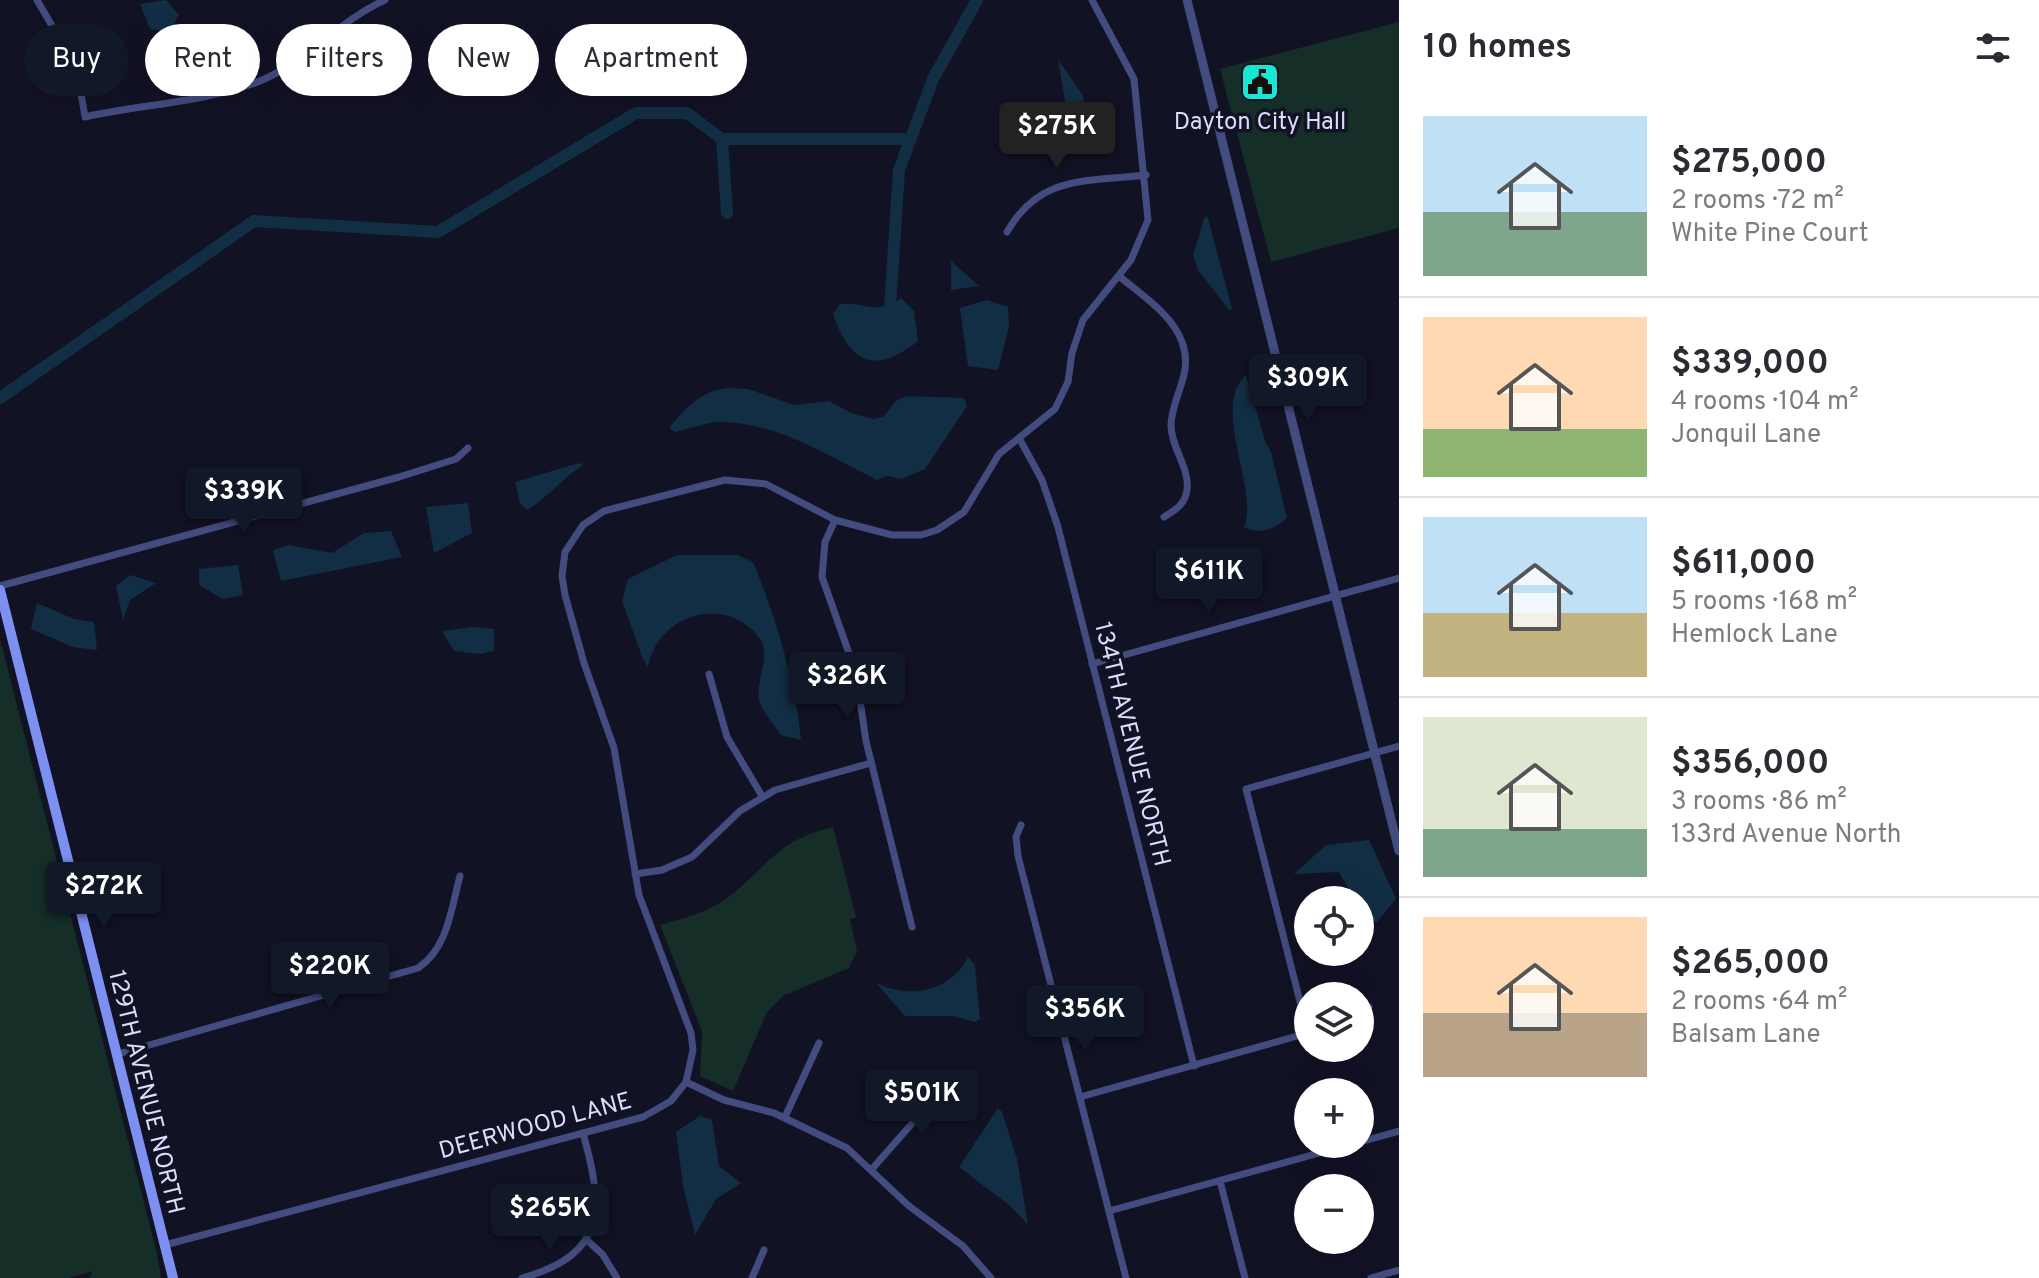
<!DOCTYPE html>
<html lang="en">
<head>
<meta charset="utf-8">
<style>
	:root { --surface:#fff; --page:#f2f2f3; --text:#2b2b33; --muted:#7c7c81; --line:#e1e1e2; --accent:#111827 }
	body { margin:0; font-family:Overpass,sans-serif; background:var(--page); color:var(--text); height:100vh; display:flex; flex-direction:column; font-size:30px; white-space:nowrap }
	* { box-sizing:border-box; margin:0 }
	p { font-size:26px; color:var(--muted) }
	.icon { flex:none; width:44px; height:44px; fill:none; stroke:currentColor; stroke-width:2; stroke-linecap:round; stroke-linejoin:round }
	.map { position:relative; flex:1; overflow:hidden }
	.side { display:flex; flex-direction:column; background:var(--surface); width:640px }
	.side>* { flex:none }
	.banner { position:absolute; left:24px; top:24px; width:760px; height:72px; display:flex; gap:16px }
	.fabs { position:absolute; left:1294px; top:886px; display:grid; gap:16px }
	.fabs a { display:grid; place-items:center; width:80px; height:80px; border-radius:50%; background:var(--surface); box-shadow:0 8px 32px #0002; font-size:40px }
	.price { position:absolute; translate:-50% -68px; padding:0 18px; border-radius:8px; background:var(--accent); color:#fff; font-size:26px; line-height:52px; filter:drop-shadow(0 2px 4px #0008) }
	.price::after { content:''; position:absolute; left:50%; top:48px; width:24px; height:18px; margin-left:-12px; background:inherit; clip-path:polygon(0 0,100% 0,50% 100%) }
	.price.on { background:#222; color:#fff }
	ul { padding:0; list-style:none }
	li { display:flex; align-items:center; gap:24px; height:200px; padding:0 24px }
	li+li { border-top:2px solid var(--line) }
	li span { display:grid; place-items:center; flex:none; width:224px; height:160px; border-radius:0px; color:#555 }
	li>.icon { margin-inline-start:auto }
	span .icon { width:96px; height:96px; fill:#fffc; stroke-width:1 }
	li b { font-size:34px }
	h2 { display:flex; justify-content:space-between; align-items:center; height:96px; padding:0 24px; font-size:34px }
	.tag { padding:0 28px; border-radius:36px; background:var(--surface); box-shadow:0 8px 32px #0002; font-size:28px; line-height:72px }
	.tag.on { background:var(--accent); color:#fff }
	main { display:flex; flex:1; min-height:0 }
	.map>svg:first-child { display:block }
</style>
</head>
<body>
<main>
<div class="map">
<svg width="1399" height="1278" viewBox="0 0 1399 1278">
	<rect width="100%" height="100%" fill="#121225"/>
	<g fill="#152e28">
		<polygon points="1399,22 1399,228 1271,262 1220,69"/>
		<polygon points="0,639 157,1254 161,1278 89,1278 93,1271 69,1278 0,1278"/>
		<path d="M833,827l23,90 -6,2 7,32 -8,17 -66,28 -16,16 -34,79 -33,-15 2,-45 -42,-106c27,-7 54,-15 75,-33 37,-32 47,-53 98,-65z"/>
	</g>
	<g fill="#122e44">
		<polygon points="166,0 179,15 169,32 150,29 140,4"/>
		<polygon points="1058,59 1083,96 1087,125 1057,129 1067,114"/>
		<polygon points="1205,216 1208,218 1232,309 1229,310 1198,270 1193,255"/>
		<polygon points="951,261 979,286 951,290"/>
		<path d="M901,298l13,13 4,30c-42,34 -68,23 -85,-27l7,-10c25,-2 39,12 61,-6z"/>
		<polygon points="987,300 1008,307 1009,326 998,370 968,366 960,308"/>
		<path d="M1246,375l20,69 5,8 16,66c-11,11 -29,17 -43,9 16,-36 -34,-119 2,-152z"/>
		<path d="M728,388l20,1 46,16 35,-4 22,12 23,6 9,-2 14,-17 10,-4 57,2 3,8 -42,63 -23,10 -15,-3 -10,4c-49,-24 -102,-59 -159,-58 -14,1 -29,7 -43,10l-6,-4c17,-21 32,-37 59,-40z"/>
		<path d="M579,463l4,2c-20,13 -36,33 -56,45l-7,-7 -5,-21z"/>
		<polygon points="468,503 472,533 434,553 426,507"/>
		<polygon points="391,531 402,557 281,581 273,550 289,545 332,553 364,533"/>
		<path d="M677,555h60l16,7c22,52 43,122 48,178l-20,-5c-6,-9 -17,-21 -21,-32 -7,-21 14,-47 -2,-67 -35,-43 -101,-20 -110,31l-5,-8 -21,-58 6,-22z"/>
		<polygon points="238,565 243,595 223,599 199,585 199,569"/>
		<polygon points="130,575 156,583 130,600 123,620 116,586"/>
		<polygon points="37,603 74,619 94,622 97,650 73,647 31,629"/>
		<polygon points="473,627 494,629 494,651 480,654 454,651 442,631"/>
		<polygon points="1369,840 1396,899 1376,923 1360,905 1360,900 1355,900 1339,872 1294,874 1326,845"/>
		<path d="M968,957l7,8 5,54 -5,3 -22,-6h-48l-30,-34c33,18 76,10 93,-25z"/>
		<polygon points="998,1108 1002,1112 1017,1159 1028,1225 1009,1205 959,1167"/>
		<polygon points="700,1116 712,1120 719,1166 741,1183 716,1199 695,1235 683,1185 676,1132"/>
	</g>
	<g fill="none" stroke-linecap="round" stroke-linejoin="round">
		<g stroke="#122e44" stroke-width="12">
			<polyline points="722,139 727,213"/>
			<polyline points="889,323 899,170 933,79 977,0"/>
			<polyline points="0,398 254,221 438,232 636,113 687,113 722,139 911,139"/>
		</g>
		<g stroke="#424c7f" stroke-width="7">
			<path d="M37,0l40,69 8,48c54,-12 118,-15 170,-34 48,-18 83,-62 130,-83"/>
			<path d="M1007,232c33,-58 80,-50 139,-57"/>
			<path d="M1119,276c21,18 53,38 63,66 12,32 -10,53 -11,83 0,23 19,43 16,65 -2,15 -12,20 -23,27"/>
			<polyline points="1019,438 1042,480 1058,527 1194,1066"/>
			<polyline points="835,520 825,542 822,577 856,673 866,741 912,927"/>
			<polyline points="0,586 399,477 456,459 468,448"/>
			<polyline points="1092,664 1399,578"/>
			<polyline points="709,674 727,737 762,796"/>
			<polyline points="1021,825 1016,837 1018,856 1126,1278"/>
			<polyline points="635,874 662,870 692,857 740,811 775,790 871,763"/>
			<polyline points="1360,1018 1369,1007"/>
			<polyline points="1308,1033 1246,789 1399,746"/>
			<path d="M118,1054l300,-86c30,-20 33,-59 42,-92"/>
			<polyline points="686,1082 693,1050 691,1033 639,895 614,748 584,663 565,595 562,576 565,552 583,525 604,511 725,480 766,484 835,520 892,535 921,535 937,530 964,512 999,454 1055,409 1068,382 1072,353 1083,320 1131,260 1148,220 1134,79 1092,0"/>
			<polyline points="1080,1097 1308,1033"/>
			<polyline points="785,1117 819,1043"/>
			<polyline points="1360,1142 1399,1131"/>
			<polyline points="872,1169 915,1120 936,1079"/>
			<polyline points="1220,1181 1245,1278"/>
			<polyline points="1109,1211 1352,1144"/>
			<polyline points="586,1239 603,1255 617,1278"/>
			<polyline points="165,1245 643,1117 671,1101 686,1082 724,1100 774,1113 847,1148 909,1206 963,1246 991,1278"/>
			<path d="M522,1278c87,-24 81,-72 61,-145"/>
			<polyline points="752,1278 764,1250"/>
			<polyline points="1371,1278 1399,1270"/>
		</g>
		<polyline stroke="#424c7f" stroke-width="9" points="1187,0 1399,851"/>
		<polyline stroke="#7b90f1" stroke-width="10" points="0,590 173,1278"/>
	</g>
	<defs>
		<g id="civic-square" transform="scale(2)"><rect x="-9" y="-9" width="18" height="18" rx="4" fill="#1ae7d2" stroke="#121225"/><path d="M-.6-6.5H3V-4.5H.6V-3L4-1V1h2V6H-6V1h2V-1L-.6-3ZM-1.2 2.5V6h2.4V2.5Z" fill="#111"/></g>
	</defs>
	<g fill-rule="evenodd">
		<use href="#civic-square" x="1260" y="82"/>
	</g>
	<g text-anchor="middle" stroke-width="7" stroke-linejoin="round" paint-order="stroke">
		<g font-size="24" fill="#daddfb" stroke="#121225">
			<text x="1260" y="129">Dayton City Hall</text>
		</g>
		<g font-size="24" fill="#daddfb" stroke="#121225">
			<text transform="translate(1133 744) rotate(76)" y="8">134TH AVENUE NORTH</text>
			<text transform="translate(147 1092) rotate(76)" y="8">129TH AVENUE NORTH</text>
			<text transform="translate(535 1125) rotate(-15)" y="8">DEERWOOD LANE</text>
		</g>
	</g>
</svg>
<div class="fabs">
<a><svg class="icon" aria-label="locate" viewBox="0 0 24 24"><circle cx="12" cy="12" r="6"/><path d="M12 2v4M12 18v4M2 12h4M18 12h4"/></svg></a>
<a><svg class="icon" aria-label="layers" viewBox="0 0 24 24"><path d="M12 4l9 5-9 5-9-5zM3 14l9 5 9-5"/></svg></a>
<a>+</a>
<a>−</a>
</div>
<b class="price on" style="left:1057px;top:170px">$275K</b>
<b class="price" style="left:1308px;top:422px">$309K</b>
<b class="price" style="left:244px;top:535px">$339K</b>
<b class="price" style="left:1209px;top:615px">$611K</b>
<b class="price" style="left:847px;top:720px">$326K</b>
<b class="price" style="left:104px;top:930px">$272K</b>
<b class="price" style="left:330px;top:1010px">$220K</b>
<b class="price" style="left:1085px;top:1053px">$356K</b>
<b class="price" style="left:922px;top:1137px">$501K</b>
<b class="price" style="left:550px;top:1252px">$265K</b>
<div class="banner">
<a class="tag on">Buy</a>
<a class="tag">Rent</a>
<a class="tag">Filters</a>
<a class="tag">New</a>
<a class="tag">Apartment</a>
</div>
</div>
<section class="side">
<h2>10 homes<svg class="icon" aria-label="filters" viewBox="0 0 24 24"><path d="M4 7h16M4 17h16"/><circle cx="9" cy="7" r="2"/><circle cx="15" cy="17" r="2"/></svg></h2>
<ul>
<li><span style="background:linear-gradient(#bfe0f5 60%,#7fa58c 0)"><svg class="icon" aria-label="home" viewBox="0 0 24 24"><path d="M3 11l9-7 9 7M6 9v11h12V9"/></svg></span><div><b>$275,000</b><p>2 rooms · 72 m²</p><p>White Pine Court</p></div></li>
<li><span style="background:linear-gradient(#ffd9b3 70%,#8fb573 0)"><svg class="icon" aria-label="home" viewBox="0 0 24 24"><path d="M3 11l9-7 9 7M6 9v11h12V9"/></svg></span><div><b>$339,000</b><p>4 rooms · 104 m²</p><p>Jonquil Lane</p></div></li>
<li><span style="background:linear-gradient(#bfe0f5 60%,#c2b280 0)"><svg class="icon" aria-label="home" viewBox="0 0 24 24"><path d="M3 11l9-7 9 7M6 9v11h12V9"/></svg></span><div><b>$611,000</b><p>5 rooms · 168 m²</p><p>Hemlock Lane</p></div></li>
<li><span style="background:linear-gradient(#dfe7d0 70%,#7fa58c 0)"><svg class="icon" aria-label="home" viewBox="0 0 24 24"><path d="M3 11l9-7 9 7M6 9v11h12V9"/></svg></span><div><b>$356,000</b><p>3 rooms · 86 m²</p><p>133rd Avenue North</p></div></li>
<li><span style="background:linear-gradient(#ffd9b3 60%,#b9a48a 0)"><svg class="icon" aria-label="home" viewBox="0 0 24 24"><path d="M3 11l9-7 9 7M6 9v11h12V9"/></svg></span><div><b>$265,000</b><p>2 rooms · 64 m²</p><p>Balsam Lane</p></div></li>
</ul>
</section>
</main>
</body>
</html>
